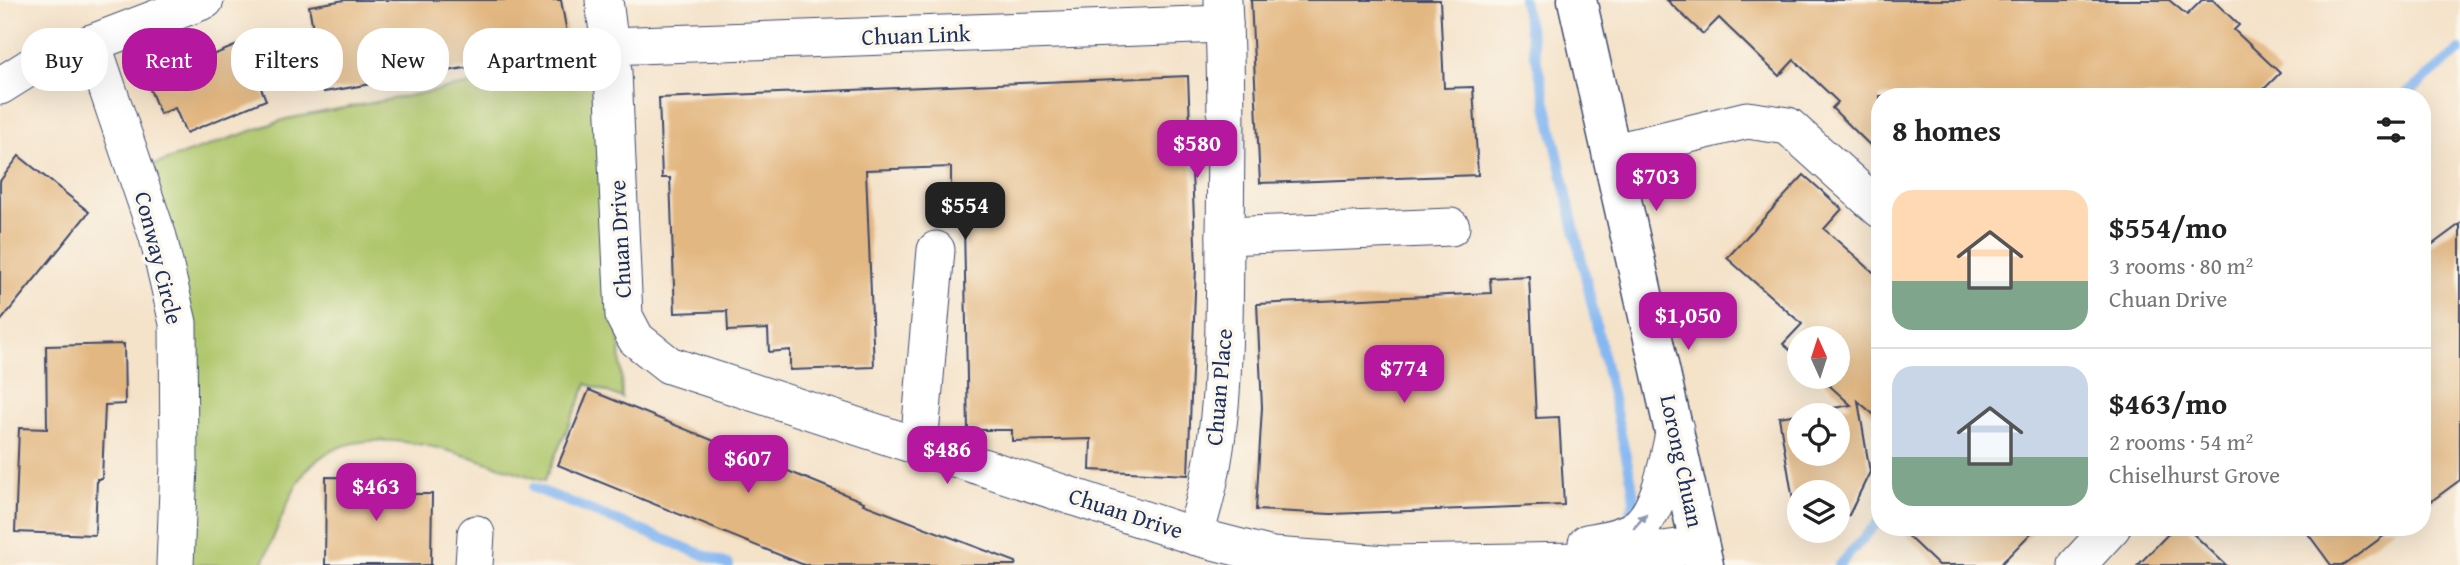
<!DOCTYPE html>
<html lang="en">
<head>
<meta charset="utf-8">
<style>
	:root { --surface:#fff; --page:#f6f6f6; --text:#222; --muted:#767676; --line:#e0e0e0; --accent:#b5179e }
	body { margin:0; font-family:"Gentium Book Plus",serif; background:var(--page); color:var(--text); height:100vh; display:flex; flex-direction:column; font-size:26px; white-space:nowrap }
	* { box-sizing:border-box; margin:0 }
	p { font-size:23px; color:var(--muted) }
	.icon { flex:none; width:38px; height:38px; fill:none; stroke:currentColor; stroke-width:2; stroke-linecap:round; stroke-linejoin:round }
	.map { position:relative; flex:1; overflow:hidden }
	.drawer { position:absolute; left:1871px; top:88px; width:560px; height:448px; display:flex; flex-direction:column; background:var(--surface); border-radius:28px; box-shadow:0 7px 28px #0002 }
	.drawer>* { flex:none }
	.hud { position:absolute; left:21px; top:28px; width:665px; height:63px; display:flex; gap:14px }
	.needle { width:46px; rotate:357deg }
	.fabs { position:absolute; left:1787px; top:326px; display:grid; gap:14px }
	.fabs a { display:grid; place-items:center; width:63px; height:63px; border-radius:50%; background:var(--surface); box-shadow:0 7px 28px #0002; font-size:35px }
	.price { position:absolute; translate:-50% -60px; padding:0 16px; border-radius:14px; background:var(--accent); color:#fff; font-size:23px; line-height:46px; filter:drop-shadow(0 2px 4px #0008) }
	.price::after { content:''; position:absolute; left:50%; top:42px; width:21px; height:16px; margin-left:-10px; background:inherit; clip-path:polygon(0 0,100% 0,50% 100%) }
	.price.active { background:#222; color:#fff }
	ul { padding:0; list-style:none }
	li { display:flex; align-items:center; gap:21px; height:175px; padding:0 21px }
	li+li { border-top:2px solid var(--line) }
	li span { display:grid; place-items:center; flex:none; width:196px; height:140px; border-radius:21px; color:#555 }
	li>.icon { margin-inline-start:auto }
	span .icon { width:84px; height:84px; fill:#fffc; stroke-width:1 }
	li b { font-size:30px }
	h2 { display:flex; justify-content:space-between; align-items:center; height:84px; padding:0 21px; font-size:30px }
	.tag { padding:0 24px; border-radius:28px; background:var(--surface); box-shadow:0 7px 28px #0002; font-size:24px; line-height:63px }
	.tag.active { background:var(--accent); color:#fff }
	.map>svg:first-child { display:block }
</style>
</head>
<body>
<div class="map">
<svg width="2460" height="565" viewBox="0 0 2460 565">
	<rect width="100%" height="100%" fill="#fbf7ec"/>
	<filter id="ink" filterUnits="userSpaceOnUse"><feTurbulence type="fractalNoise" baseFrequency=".0143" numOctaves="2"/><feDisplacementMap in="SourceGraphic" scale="14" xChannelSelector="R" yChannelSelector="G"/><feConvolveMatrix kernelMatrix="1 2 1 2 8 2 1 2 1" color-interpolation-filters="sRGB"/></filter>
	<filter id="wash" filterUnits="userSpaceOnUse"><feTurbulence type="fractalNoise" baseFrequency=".00686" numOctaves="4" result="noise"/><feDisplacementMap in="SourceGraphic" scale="28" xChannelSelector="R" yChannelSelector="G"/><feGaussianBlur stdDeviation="1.57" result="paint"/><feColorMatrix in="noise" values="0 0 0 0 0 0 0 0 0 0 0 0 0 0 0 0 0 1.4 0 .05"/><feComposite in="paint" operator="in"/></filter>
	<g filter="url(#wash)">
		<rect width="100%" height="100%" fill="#f4e2c9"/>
		<path fill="#aec66b" stroke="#647a64" stroke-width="2" d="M609,58l13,340 -35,-14 -43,97c-67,-20 -197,-80 -245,0 -15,26 -25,57 -37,84h-82l10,-207 -54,-187 150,-52z"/>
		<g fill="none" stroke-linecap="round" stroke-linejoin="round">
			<g stroke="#85b7f1" stroke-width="10">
				<polyline points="1523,0 1632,483 1634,501 1630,511"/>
				<polyline points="2404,96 2460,50"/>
				<polyline points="534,488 729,565"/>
				<polyline points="1839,565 1880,520"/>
			</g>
		</g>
		<g id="blocks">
			<g fill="#e3b781" fill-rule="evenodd">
				<polygon points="345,0 561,0 570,50 324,92 309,6"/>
				<polygon points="1251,0 1440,0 1444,88 1473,87 1478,175 1260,183"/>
				<polygon points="1667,0 2169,0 2187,15 2202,0 2213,0 2239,25 2234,30 2280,73 2257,96 1880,96 1880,155 1832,108 1838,102 1794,60 1779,76 1719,18 1703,34"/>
				<polygon points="242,43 266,100 186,133 175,108 160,114 147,82"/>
				<polygon points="1188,76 1196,267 1188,475 1090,470 1091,439 1012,441 1012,430 968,430 964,224 951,224 951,167 866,170 874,367 790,370 790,350 769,352 768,329 728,331 727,311 675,313 670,178 662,178 659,98"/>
				<polygon points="19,156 89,212 0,322 0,181"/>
				<path d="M1804,175l38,34 -18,20 56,49v142l-22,-19 12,71 -21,43 -11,2v-25h-39l-2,32 -18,-107 72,-12 -32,-29h19v-38h-39v20l-16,-14 19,-20 -75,-66zM1799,415h39v38h-39z"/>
				<polygon points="2460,224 2460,480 2422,508 2422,252"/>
				<polygon points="1529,276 1536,418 1559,417 1564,505 1331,514 1256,510 1262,407 1257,304 1491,293 1490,278"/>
				<polygon points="124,344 125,404 105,405 102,479 97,479 95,535 15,532 19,428 47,429 46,346"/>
				<polygon points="589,390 864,502 863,504 1016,562 1015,565 804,565 558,465"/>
				<polygon points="326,477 400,478 400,494 432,494 431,565 325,565"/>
				<polygon points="1898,527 2037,527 2000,565 1938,565"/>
				<polygon points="2175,527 2186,527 2226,565 2138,565"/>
				<polygon points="2303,527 2396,527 2344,565 2331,565"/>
			</g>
		</g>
	</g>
	<g filter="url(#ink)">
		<use href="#blocks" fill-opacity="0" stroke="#3c4a6e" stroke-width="2"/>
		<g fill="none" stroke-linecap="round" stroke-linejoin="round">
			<g stroke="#3c4a6e" stroke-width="39">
				<g id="minor">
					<polyline points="604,0 613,72 624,316 636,339 669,365 1194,536 1272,556 1387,564 1580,561 1700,545"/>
					<polyline points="92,43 158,237 178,323 179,464 175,565"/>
					<polyline points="608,46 1224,24"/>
					<polyline points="0,86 32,66 205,0"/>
					<polyline points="1611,153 1747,120 1788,126 1880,209"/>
					<polyline points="1225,236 1451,227"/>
					<polyline points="919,446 936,250"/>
					<path d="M1194,536c33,-95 30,-202 31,-301 1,-78 2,-156 -2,-234"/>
					<path d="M1587,543c16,-3 39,-6 52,-17 22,-19 30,-70 36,-97"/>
					<polyline points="474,565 476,534"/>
					<polyline points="2077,565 2112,527"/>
				</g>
			</g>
			<g stroke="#3c4a6e" stroke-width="41">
				<polyline id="tertiary" points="1577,0 1704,565"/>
			</g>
			<use href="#minor" stroke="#fff" stroke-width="37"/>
			<use href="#tertiary" stroke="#fff" stroke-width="38"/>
		</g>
		<defs><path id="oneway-solid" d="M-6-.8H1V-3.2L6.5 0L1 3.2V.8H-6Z" transform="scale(1.75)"/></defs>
		<use fill="#8d97ae" href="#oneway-solid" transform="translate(1640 521) rotate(-49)"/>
	</g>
	<g text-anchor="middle" stroke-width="7" stroke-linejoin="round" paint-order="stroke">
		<g font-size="23" fill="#1b2f5e" stroke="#fbf7ec">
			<text transform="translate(916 35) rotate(-2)" y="8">Chuan Link</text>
			<text transform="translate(620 239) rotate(-93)" y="8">Chuan Drive</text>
			<text transform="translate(159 258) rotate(76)" y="8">Conway Circle</text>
			<text transform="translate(1219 387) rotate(-85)" y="8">Chuan Place</text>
			<text transform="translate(1682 461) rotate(78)" y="8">Lorong Chuan</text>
			<text transform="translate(1126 513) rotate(18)" y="8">Chuan Drive</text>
		</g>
	</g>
</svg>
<div class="fabs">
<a><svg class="needle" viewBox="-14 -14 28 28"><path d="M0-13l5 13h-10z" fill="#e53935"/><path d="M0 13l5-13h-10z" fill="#767676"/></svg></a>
<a><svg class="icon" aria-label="locate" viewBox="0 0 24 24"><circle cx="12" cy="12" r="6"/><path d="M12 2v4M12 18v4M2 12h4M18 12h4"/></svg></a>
<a><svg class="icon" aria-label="layers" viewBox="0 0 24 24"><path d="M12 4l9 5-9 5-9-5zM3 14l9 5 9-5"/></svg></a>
</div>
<b class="price" style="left:1197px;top:180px">$580</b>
<b class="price" style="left:1656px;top:213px">$703</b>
<b class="price active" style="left:965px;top:242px">$554</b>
<b class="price" style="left:1688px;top:352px">$1,050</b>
<b class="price" style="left:1404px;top:405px">$774</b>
<b class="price" style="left:947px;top:486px">$486</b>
<b class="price" style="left:748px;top:495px">$607</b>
<b class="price" style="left:376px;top:523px">$463</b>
<div class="hud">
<a class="tag">Buy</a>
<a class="tag active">Rent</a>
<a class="tag">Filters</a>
<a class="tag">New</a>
<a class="tag">Apartment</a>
</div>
<section class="drawer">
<h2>8 homes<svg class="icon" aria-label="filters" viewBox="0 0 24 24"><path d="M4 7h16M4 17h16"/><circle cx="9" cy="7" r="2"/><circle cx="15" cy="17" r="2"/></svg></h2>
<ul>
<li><span style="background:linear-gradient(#ffd9b3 65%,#7fa58c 0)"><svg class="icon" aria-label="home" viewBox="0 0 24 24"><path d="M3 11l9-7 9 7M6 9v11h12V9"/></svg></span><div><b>$554/mo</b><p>3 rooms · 80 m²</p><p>Chuan Drive</p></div></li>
<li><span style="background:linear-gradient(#c9d6e8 65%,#7fa58c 0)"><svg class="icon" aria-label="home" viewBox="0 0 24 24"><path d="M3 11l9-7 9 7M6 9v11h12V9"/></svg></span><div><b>$463/mo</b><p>2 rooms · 54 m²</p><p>Chiselhurst Grove</p></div></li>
</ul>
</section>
</div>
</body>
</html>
